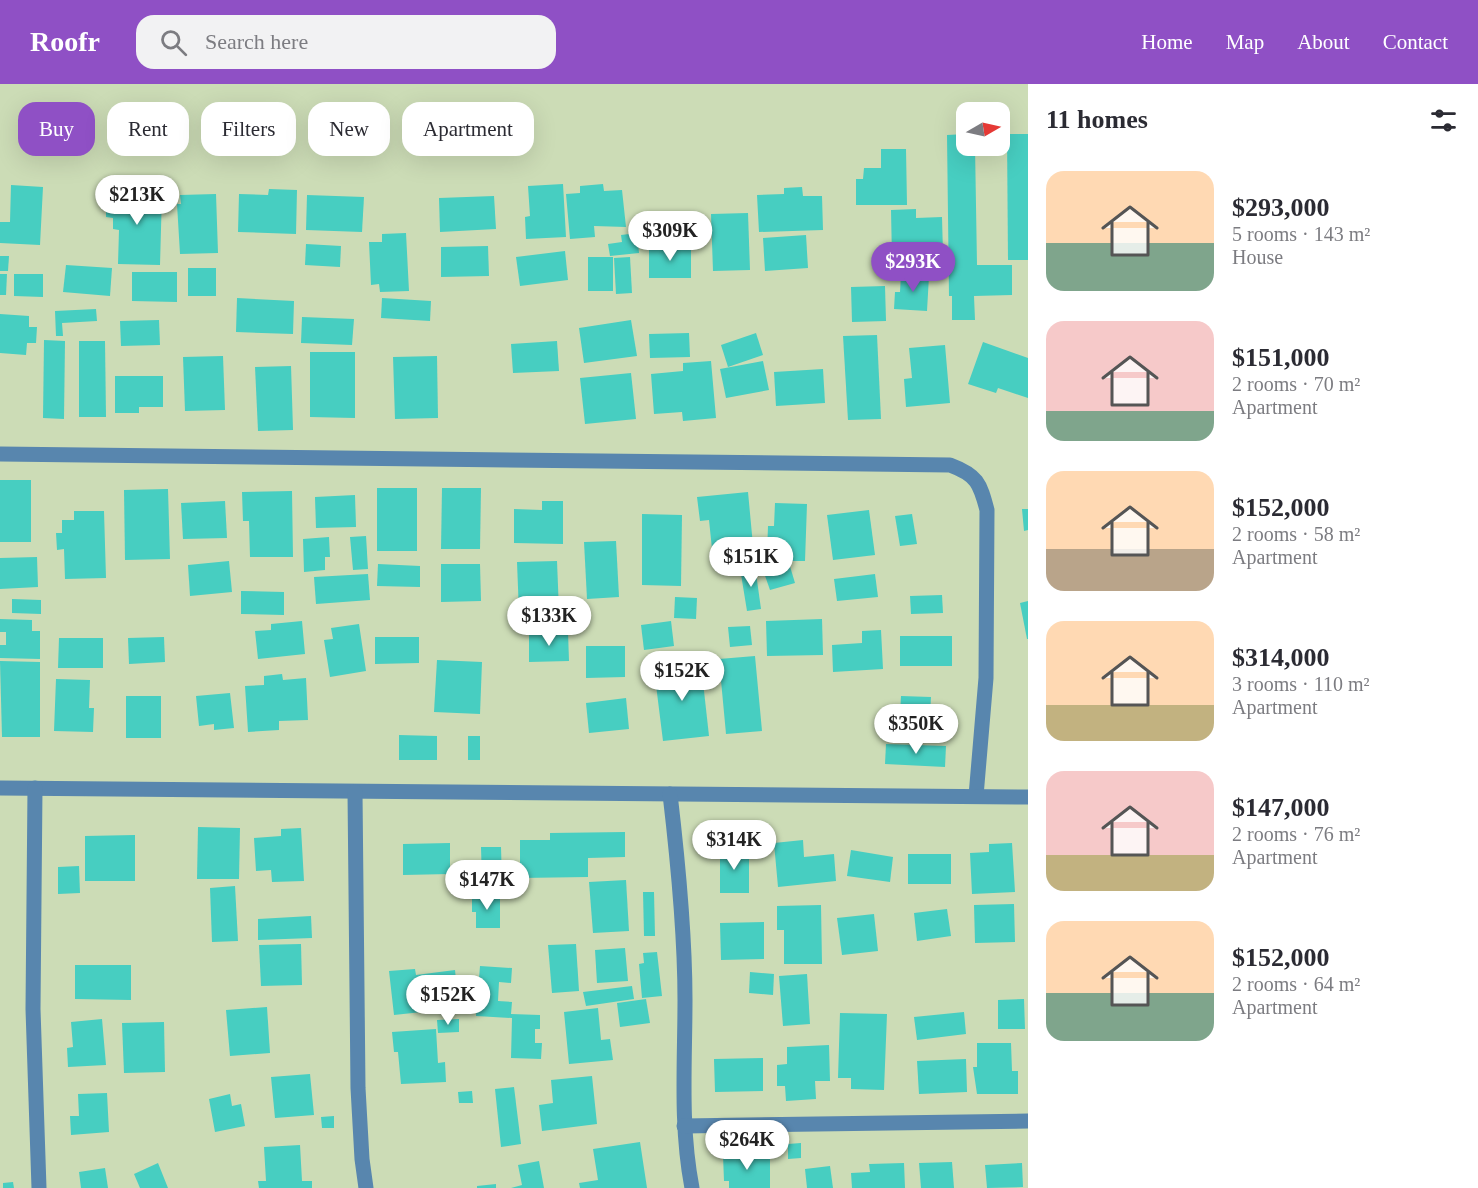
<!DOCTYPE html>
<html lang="en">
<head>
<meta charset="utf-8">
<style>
	:root { --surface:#fff; --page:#f2f2f3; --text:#2b2b33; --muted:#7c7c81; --accent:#8f50c5 }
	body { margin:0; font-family:Georgia,serif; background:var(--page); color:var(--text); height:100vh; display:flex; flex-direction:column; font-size:22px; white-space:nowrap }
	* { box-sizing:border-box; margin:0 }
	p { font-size:20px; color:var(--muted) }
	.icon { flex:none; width:33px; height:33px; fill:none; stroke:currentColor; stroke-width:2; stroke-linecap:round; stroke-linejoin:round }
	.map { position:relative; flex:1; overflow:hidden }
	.drawer { display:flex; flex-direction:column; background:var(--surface); width:450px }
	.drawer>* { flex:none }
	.hud { position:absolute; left:18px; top:18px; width:570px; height:54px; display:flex; gap:12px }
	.needle { width:39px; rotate:81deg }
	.fabs { position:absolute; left:956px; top:18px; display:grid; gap:12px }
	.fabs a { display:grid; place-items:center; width:54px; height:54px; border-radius:12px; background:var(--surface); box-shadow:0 6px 24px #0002; font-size:30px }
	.price { position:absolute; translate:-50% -51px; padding:0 14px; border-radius:21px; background:#fff; color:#222; font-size:20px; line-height:39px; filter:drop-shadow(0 2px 3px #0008) }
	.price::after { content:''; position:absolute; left:50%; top:36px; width:18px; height:14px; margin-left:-9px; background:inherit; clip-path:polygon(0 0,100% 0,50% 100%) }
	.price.current { background:var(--accent); color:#fff }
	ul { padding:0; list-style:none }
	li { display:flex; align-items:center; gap:18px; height:150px; padding:0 18px }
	li span { display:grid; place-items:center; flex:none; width:168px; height:120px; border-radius:18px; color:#555 }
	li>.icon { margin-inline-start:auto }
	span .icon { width:72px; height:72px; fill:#fffc; stroke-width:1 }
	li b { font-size:26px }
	h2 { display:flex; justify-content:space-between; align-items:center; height:72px; padding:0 18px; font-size:26px }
	.tag { padding:0 21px; border-radius:18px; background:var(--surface); box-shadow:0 6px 24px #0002; font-size:21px; line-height:54px }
	.tag.current { background:var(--accent); color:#fff }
	header { display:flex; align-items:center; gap:36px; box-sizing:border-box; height:84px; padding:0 30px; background:var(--accent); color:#fff }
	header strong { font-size:28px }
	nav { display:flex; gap:33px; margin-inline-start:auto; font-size:21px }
	.search { width:420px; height:54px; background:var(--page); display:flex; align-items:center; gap:15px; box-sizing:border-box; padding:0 21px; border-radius:18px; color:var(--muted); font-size:22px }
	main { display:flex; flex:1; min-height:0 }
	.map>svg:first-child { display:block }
</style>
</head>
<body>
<header>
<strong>Roofr</strong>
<div class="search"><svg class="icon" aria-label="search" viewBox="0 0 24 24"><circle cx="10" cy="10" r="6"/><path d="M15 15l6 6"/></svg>Search here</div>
<nav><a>Home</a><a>Map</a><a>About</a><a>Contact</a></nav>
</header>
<main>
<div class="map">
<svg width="1028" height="1104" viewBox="0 0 1028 1104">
	<rect width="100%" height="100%" fill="#ccdcb6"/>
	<g fill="#47cec1">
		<polygon points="966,50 966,62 975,62 977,181 1012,181 1012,211 974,212 975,236 952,236 952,212 949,212 947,51"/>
		<polygon points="1007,50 1028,50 1028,176 1008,176"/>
		<polygon points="881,65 906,65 907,121 856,121 856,95 863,95 864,84 881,84"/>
		<polygon points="563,100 566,153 526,155 525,133 530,132 528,102"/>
		<polygon points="603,100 604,107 622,106 626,143 594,142 595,153 570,155 566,110 580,109 580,102"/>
		<polygon points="11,101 43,103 40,161 0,159 0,138 10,138"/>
		<polygon points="802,103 803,112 822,112 823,146 759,148 757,111 784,110 784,104"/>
		<polygon points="269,105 297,106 296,150 238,148 239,110 268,111"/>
		<polygon points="106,107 162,109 160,181 118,180 119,146 113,145 113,134 106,133"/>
		<polygon points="216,110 218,169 180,170 177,120 181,120 180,111"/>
		<polygon points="307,111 364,113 362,148 306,146"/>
		<polygon points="494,112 496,145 440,148 439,114"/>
		<polygon points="916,125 916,134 942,133 943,170 916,171 917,175 892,175 891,126"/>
		<polygon points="748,129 750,186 713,187 711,130"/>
		<polygon points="406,149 409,207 380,208 379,200 371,201 369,158 382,158 382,150"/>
		<polygon points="637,149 639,169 610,172 608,160 622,158 621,151"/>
		<polygon points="806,151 808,184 765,187 763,154"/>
		<polygon points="306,160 341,162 340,183 305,181"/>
		<polygon points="488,162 489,192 441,193 441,163"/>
		<rect x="649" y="162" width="42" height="32"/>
		<polygon points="565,167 568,196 520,202 516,173"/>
		<polygon points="0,172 9,172 8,187 0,187"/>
		<rect x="588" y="173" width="25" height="34"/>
		<polygon points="630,173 632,209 616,210 614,174"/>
		<polygon points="66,181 112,184 110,212 63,208"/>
		<rect x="188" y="184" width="28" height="28"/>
		<polygon points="132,188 177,188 177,218 132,217"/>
		<polygon points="0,190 7,190 6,211 0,211"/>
		<polygon points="14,190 43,190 43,213 14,212"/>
		<polygon points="901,190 929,192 927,227 894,225 895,208 900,208"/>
		<polygon points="885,202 886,237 852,238 851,203"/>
		<polygon points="237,214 294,217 293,250 236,248"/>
		<polygon points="382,214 431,217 430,237 381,234"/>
		<polygon points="96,225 97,237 62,239 63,252 56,252 55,227"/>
		<polygon points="0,230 29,232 29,243 37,243 36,259 27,259 26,271 0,269"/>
		<polygon points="302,233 354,235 352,261 301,259"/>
		<polygon points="159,236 160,261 121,262 120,237"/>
		<polygon points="631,236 637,272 584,279 579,244"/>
		<polygon points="689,249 690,273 650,274 649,250"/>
		<polygon points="756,249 763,271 728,283 721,261"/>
		<polygon points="877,251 881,335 848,336 843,252"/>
		<polygon points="44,256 65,257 64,335 43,334"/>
		<polygon points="79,257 105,257 106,333 79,333"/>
		<polygon points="557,257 559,287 513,289 511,260"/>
		<polygon points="983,258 1028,274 1028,314 998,304 996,309 968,300"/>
		<polygon points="945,261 950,319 906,323 904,295 912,294 909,264"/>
		<polygon points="310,268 355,268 355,334 310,333"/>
		<polygon points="223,272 225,326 185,327 183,273"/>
		<polygon points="437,272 438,334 395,335 393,273"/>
		<polygon points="711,277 716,334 683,337 682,328 654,330 651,290 683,287 683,279"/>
		<polygon points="763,277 769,306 726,314 720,285"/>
		<polygon points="291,282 293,346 258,347 255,283"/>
		<polygon points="823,285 825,319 776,322 774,288"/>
		<polygon points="631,289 636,335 585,340 580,294"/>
		<polygon points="115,292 163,292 163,323 139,323 139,329 115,329"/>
		<rect x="0" y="396" width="31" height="62"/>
		<rect x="377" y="404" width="40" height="63"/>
		<polygon points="442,404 481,404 480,465 441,465"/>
		<polygon points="168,405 170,475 125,476 124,406"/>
		<polygon points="292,407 293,473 250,473 249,437 243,437 242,408"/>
		<polygon points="748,408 754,472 733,474 731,463 712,465 709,436 700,437 697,413"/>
		<polygon points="355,411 356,443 316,444 315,413"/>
		<polygon points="225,417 227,454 183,455 181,419"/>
		<polygon points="542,417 563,417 563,460 514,459 514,425 542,426"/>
		<polygon points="775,419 807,420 805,477 776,477 776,471 767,470 768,442 774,442"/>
		<polygon points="1022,425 1028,425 1028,446 1024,447"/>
		<polygon points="869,426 875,471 833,476 827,431"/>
		<polygon points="74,427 104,427 106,494 65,495 64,465 57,466 56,449 62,449 62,436 74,436"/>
		<polygon points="642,430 682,431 681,502 642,501"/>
		<polygon points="912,430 917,460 900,462 895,432"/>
		<polygon points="366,452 368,485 353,486 350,453"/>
		<polygon points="329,453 330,473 325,473 325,486 304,488 303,455"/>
		<polygon points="616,457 619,513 587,515 584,458"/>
		<polygon points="37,473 38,503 0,505 0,474"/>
		<polygon points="229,477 232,508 190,512 188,481"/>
		<polygon points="557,477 559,527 519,529 517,478"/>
		<polygon points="789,479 795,499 770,506 763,486"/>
		<polygon points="378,480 420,482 420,503 377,502"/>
		<polygon points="441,480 480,480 481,517 441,518"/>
		<polygon points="755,482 761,525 747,527 740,484"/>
		<polygon points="368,490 370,516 316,520 314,493"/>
		<polygon points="875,490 878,513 837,517 834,495"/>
		<polygon points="241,507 284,508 284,531 241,530"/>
		<polygon points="942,511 943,529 911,530 910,512"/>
		<polygon points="675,513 697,514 696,535 674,534"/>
		<polygon points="12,515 41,516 41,530 12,529"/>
		<polygon points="1028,517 1028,555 1027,555 1020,519"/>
		<polygon points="0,535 32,536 32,547 40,547 40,575 0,574 0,561 6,561 6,548 0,548"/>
		<polygon points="822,535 823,571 767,572 766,537"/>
		<polygon points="302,537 305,570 258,575 255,547 271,546 271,540"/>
		<polygon points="671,537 674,562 644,566 641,541"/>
		<polygon points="359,540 366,587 330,593 324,556 333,555 331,544"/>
		<polygon points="750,542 752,561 730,563 728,543"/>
		<polygon points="881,546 883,585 833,588 832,561 862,559 862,547"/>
		<polygon points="568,548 569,577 529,578 529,549"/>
		<rect x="900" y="552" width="52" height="30"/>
		<polygon points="164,553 165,578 129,580 128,554"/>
		<polygon points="375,553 419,553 419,579 375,580"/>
		<polygon points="59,554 103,554 103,584 58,584"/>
		<polygon points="586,562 625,562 625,593 586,594"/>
		<polygon points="755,572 762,647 726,650 719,575"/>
		<polygon points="437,576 482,578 480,630 434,628"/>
		<polygon points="0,577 40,578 40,653 2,653"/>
		<polygon points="701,580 709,652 663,657 654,585"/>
		<polygon points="282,590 283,596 306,594 308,636 279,637 279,646 248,648 245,602 264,601 264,592"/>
		<polygon points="56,595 90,596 89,624 94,624 93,648 54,647"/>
		<polygon points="230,609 234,644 214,646 214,640 199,642 196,612"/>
		<rect x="126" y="612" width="35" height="42"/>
		<polygon points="901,612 931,613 929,649 899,647"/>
		<polygon points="626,614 629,645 589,649 586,619"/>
		<polygon points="399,651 437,652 437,676 399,676"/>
		<rect x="468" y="652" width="12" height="24"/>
		<polygon points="886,660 946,662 945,683 885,680"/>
		<polygon points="702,740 766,742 765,761 702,759"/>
		<polygon points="198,743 240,744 239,795 197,795"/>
		<polygon points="301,744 304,797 272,798 271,786 256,787 254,754 281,752 281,745"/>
		<polygon points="625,748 625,773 588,774 588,793 520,794 520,756 550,756 550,749"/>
		<polygon points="135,751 135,797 85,797 85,752"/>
		<polygon points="803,756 804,773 834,770 836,797 778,803 774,759"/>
		<polygon points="450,759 450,790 403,791 403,760"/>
		<polygon points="1012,759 1015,808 972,810 970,769 989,768 989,760"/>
		<polygon points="481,763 501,763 502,798 482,798"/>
		<rect x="720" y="765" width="29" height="44"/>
		<polygon points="851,766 893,773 890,798 847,792"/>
		<rect x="908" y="770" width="43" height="30"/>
		<polygon points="79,782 80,809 58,810 58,783"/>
		<polygon points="626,796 629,847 593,849 589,798"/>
		<polygon points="235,802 238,857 212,858 210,804"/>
		<polygon points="643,808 654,808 655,852 644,852"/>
		<polygon points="472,812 500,812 500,844 476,844 476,828 472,828"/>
		<polygon points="1014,820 1015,858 975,859 974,821"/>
		<polygon points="821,821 822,880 784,880 784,846 777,846 777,822"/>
		<polygon points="947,825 951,852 917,857 914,829"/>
		<polygon points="874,830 878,867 842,871 837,834"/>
		<polygon points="311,832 312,854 258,856 258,835"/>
		<polygon points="764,838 764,875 721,876 720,839"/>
		<polygon points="301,860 302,901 261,902 259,861"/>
		<polygon points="576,860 579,907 552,909 548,861"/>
		<polygon points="625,864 628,897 597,899 595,866"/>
		<polygon points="657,868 662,912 642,914 639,880 644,879 643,869"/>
		<polygon points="75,881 131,881 131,916 75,915"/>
		<polygon points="480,882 512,884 511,899 499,898 498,917 512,918 511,930 540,931 540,945 535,945 535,959 542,959 541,975 511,974 512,934 476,932"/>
		<polygon points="415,885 416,891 455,886 459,924 394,931 389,887"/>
		<polygon points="750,888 774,890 773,911 749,909"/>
		<polygon points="807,890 810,940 783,942 779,892"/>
		<polygon points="632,902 634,915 586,922 583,908"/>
		<polygon points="646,915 650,939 620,943 617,919"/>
		<polygon points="1024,915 1025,945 998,945 998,916"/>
		<polygon points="267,923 270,969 230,972 226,926"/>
		<polygon points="598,924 601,956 610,955 613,976 569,980 564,928"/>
		<polygon points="964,928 966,950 917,956 914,933"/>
		<polygon points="840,929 887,930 884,1006 851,1005 851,994 838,994"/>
		<polygon points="102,935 106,981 68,983 67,964 73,963 71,938"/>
		<polygon points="459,935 459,948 438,949 437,936"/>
		<polygon points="164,938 165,988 124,989 122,939"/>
		<polygon points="436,945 438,979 445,978 446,998 401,1000 398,968 394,968 392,948"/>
		<polygon points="977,959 1011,959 1012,987 1018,987 1018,1010 977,1010 973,983 977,983"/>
		<polygon points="829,961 830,997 815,997 816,1015 786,1017 785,1002 777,1002 777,981 787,980 787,963"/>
		<polygon points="763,974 763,1007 715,1008 714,975"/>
		<polygon points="966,975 967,1008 919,1010 917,977"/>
		<polygon points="310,990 314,1031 275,1034 271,993"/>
		<polygon points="592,992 597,1040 542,1047 539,1021 553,1019 551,996"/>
		<polygon points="514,1003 521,1060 501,1063 495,1005"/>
		<polygon points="472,1007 473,1019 459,1019 458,1008"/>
		<polygon points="107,1009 109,1048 71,1051 70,1032 79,1032 78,1010"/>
		<polygon points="230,1010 232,1022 241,1020 245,1042 215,1048 209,1015"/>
		<polygon points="334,1032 334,1044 322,1044 321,1033"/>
		<polygon points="640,1058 647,1104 580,1104 579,1099 598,1096 593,1065"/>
		<polygon points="801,1059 801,1074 788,1075 788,1060"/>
		<polygon points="300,1061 302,1097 312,1097 312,1104 259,1104 258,1097 266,1097 264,1063"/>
		<polygon points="723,1071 770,1071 770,1104 729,1104 729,1097 724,1097"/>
		<polygon points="539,1077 544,1104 511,1104 522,1101 518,1081"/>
		<polygon points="952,1078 954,1104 921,1104 919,1079"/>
		<polygon points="158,1079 168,1104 140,1104 134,1090"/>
		<polygon points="904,1079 905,1104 852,1104 851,1089 870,1088 869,1080"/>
		<polygon points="1022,1079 1023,1103 987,1104 985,1081"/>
		<polygon points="830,1082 833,1104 807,1104 805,1085"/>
		<polygon points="105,1084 108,1104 81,1104 79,1088"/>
		<polygon points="13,1098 14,1104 3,1104 3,1099"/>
		<polygon points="496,1100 496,1104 477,1104 477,1102"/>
	</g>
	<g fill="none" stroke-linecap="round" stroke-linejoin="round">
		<g stroke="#5886ae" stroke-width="15">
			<path d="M0,370l950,11c27,10 30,18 37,45l-1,168 -10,118"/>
			<polyline points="0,704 1028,713"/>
			<polyline points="35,704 33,925 39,1104"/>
			<polyline points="355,708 358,1004 362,1075 366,1104"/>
			<path d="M670,710c8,68 15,137 15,206 0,63 -5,126 7,188"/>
			<polyline points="684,1042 1028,1037"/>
		</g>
	</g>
</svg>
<div class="fabs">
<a><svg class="needle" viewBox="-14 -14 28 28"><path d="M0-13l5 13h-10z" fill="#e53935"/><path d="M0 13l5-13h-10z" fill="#7c7c81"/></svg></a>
</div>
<b class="price" style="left:137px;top:142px">$213K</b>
<b class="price" style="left:670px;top:178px">$309K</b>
<b class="price current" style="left:913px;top:209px">$293K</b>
<b class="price" style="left:751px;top:504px">$151K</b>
<b class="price" style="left:549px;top:563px">$133K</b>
<b class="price" style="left:682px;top:618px">$152K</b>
<b class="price" style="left:916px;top:671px">$350K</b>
<b class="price" style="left:734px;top:787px">$314K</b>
<b class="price" style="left:487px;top:827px">$147K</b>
<b class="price" style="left:448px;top:942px">$152K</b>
<b class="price" style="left:747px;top:1087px">$264K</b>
<div class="hud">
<a class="tag current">Buy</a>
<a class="tag">Rent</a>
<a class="tag">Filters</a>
<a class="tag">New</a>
<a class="tag">Apartment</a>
</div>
</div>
<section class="drawer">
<h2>11 homes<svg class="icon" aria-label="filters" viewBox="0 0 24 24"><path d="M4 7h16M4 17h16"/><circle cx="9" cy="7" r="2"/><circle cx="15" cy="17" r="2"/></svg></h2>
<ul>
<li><span style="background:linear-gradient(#ffd9b3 60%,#7fa58c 0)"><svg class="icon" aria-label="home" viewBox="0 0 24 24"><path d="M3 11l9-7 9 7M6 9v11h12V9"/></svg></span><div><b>$293,000</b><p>5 rooms · 143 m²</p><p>House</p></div></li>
<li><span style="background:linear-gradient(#f6c9c9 75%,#7fa58c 0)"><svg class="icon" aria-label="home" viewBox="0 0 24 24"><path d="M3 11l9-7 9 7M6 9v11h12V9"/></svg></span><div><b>$151,000</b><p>2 rooms · 70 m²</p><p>Apartment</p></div></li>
<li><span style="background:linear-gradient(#ffd9b3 65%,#b9a48a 0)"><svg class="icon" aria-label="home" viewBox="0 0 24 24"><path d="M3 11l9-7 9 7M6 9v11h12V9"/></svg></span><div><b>$152,000</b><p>2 rooms · 58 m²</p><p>Apartment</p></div></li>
<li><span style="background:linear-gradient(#ffd9b3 70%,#c2b280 0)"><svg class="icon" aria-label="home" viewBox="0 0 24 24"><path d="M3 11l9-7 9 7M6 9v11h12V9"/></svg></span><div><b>$314,000</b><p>3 rooms · 110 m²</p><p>Apartment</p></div></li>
<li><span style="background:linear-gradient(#f6c9c9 70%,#c2b280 0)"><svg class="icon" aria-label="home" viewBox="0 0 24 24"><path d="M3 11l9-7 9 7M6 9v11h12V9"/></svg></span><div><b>$147,000</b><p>2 rooms · 76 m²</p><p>Apartment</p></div></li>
<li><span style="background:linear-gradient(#ffd9b3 60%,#7fa58c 0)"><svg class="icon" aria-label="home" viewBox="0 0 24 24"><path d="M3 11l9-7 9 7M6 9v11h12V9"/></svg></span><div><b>$152,000</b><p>2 rooms · 64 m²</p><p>Apartment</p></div></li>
</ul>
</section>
</main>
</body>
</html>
